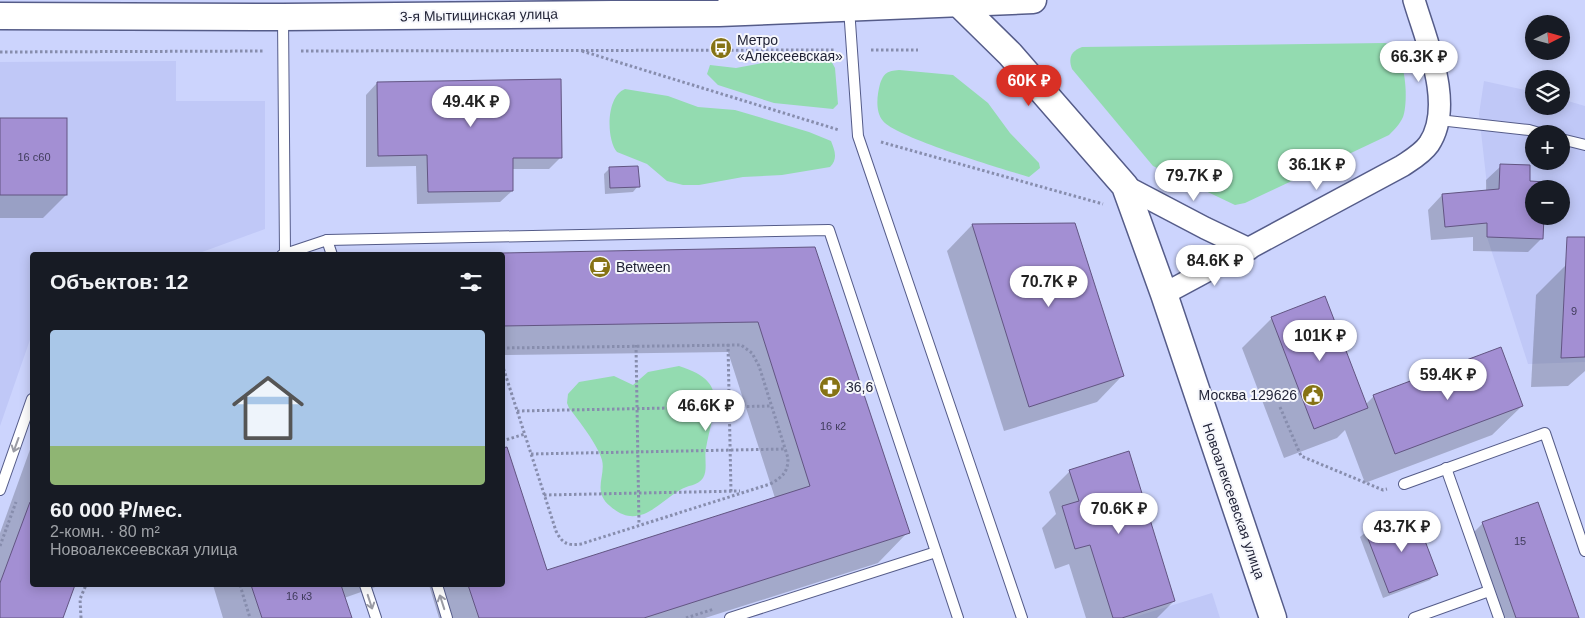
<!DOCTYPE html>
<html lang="ru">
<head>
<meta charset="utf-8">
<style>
	:root { --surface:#171b24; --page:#242831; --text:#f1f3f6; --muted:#9ea1a6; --accent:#d93025 }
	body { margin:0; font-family:Arial,sans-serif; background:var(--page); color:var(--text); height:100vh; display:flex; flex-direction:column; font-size:19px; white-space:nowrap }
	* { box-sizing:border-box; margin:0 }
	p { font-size:16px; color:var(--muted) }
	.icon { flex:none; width:28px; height:28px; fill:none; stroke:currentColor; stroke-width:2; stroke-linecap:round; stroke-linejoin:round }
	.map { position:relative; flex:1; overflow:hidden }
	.side { position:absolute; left:30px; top:252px; width:475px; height:335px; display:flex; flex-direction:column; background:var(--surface); border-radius:5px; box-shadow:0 2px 12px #0003 }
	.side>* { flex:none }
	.needle { width:32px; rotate:84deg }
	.fabs { position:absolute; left:1525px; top:15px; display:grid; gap:10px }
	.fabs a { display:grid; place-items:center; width:45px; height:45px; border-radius:50%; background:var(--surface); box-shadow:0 2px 12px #0003; font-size:25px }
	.price { position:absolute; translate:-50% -42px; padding:0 11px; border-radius:18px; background:#fff; color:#222; font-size:16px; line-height:32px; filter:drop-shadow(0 1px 2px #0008) }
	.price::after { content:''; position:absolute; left:50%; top:30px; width:15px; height:11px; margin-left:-8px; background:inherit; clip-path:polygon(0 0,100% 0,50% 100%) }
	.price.current { background:var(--accent); color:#fff }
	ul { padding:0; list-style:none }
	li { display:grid; align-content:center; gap:10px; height:265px; padding:0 20px }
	li span { display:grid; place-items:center; height:155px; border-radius:5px; color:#555 }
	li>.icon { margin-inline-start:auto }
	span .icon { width:90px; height:90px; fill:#fffc; stroke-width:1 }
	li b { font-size:21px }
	h2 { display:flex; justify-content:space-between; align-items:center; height:60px; padding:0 20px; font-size:21px }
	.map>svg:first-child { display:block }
</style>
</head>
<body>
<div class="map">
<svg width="1585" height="618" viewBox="0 0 1585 618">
	<rect width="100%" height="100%" fill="#ccd4fd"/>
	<g fill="#c0c8f7" fill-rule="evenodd">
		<polygon points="176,61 176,101 265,101 265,229 194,255 32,255 32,334 0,426 0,62"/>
		<path d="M1484,81l50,11v14h27v-7l24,7v256l-57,2 -41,-127 1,-43 -9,-80zM1534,134h27v27h-27zM1534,189h27v27h-27z"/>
		<polygon points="1212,593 1220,618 1131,618"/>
	</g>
	<g fill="#93dbb0">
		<path d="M1385,43c21,4 24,57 18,74 -3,7 -9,13 -14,18l-144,68 -10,2 -82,-39 -81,-97c-4,-11 -1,-18 10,-22z"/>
		<polygon points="819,56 830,59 835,68 838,104 833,109 774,103 718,85 707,74 710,65 736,68 778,60"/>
		<path d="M899,70l54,5 35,28 22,30 29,30 1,5 -11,9c-26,-8 -132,-39 -146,-56 -8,-9 -6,-26 -3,-37 4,-11 7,-13 19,-14z"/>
		<path d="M625,89l43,7 30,11 37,3 74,22 22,9c4,10 7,18 -1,26l-48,8 -39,2 -44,8h-16l-16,-4 -20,-17 -30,-12c-11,-13 -11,-56 8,-63z"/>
		<path d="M679,366c52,16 34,42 27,82 -2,10 2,22 -3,30 -5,8 -16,7 -23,12 -23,14 -42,41 -70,16 -18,-15 -4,-30 -8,-46 -4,-15 -23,-39 -33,-52l-2,-5 1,-9 11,-12 35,-6 19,9 15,-13z"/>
	</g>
	<g fill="#0003">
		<polygon points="377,83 561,157 549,169 511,169 512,191 500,202 417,204 416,166 366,167 366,95"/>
		<polygon points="0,119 66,195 43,218 0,218"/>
		<polygon points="1501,166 1529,183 1534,189 1534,216 1542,238 1528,252 1473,251 1473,237 1431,240 1428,210 1442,195 1486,192 1486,180"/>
		<polygon points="610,168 638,186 633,192 605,194 604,174"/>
		<polygon points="1074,224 1122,376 1097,402 1004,431 947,251 972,225"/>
		<polygon points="814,248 908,532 878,563 705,618 439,618 429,585 502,585 775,498 728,352 502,355 502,255 437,255"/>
		<polygon points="1566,265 1585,265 1585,371 1568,386 1531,387 1536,295"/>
		<polygon points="1272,318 1365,405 1374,396 1522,406 1492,435 1365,483 1345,430 1337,438 1284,458 1242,348"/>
		<polygon points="32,444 32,585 74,585 62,618 0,618 0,533"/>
		<polygon points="1070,471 1174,601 1157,618 1086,618 1069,564 1055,569 1042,528 1056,514 1049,492"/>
		<polygon points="1483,523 1577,618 1494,618 1466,540"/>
		<polygon points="1366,532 1436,574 1430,580 1383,598 1360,537"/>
		<polygon points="213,585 381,585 344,598 350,618 223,618"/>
	</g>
	<g fill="#a38fd3" stroke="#625582">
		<polygon points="561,79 562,158 513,158 513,191 428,192 427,155 378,156 377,82"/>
		<rect x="0" y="118" width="67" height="77"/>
		<polygon points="1500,164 1530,165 1530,181 1545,182 1545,189 1534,189 1534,216 1544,216 1543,239 1487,237 1487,223 1445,227 1442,194 1499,189"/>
		<polygon points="638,166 640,187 610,188 609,167"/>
		<polygon points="1075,223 1124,376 1029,407 972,224"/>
		<polygon points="1567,237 1585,237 1585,357 1561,358"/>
		<polygon points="815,247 910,533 644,618 479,618 468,585 502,585 502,448 507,447 547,570 810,486 758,322 502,326 502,253"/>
		<polygon points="1325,296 1368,408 1314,429 1271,317"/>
		<polygon points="1501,347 1523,406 1395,454 1373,395"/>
		<polygon points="1129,451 1175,601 1122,618 1113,618 1090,545 1075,549 1062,506 1079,501 1069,470"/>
		<polygon points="30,502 32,502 32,585 75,585 63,618 0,618 0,583"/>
		<polygon points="1538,502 1579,618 1516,618 1482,522"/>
		<polygon points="1414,512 1438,575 1389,593 1365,531"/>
		<polygon points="251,585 341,585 352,618 262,618"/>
	</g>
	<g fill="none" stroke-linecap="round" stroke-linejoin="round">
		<g stroke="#555c89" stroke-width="12">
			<g id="service">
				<polyline points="849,8 858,136 1022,618"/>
				<polyline points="283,18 285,254"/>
				<polyline points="1439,120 1529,130 1543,134"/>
				<polyline points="1561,139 1585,145"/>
				<polyline points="327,240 332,255"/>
				<polyline points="282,255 327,240 829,230 958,618"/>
				<polyline points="1446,468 1499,618"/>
				<polyline points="1404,484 1545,433 1585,551"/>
				<polyline points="0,490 32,399"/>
				<polyline points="365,585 376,618"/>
				<polyline points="437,585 447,618"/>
				<polyline points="730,618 936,552"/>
				<polyline points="1414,618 1489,591"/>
			</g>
		</g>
		<g stroke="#555c89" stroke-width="24">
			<g id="minor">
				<polyline points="1125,186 1205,228 1249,249"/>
				<path d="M1164,294l238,-128c9,-6 20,-12 27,-22 26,-39 -3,-103 -15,-144"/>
			</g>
		</g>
		<g stroke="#555c89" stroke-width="29">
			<g id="tertiary">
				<polyline points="955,0 1010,54 1125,186 1164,294 1273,618"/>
				<polyline points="0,16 283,17 719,13 1033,0"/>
			</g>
		</g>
		<g stroke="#878dad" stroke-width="3" stroke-dasharray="2.5 2.5" stroke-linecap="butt">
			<polyline points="871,50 918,50"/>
			<polyline points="301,51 835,50"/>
			<polyline points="582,51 839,130"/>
			<polyline points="0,52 265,51"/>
			<polyline points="881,142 1103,204"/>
			<polyline points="728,344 731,493"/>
			<polyline points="636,345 639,525"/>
			<path d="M502,348l239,-3 11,8 7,13 29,92c0,14 -5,19 -18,26l-189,60c-14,2 -19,-1 -25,-13l-54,-167"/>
			<polyline points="1280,407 1301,456 1383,490 1387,489"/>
			<polyline points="517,411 771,406"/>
			<polyline points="502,441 525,434"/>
			<polyline points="531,454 785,449"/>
			<polyline points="544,495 740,491"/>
			<polyline points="0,546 16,502"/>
			<polyline points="240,585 250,618"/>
			<polyline points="81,618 80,599 86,585"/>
			<polyline points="686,618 714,609"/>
		</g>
		<use href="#service" stroke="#fff" stroke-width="10"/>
		<use href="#minor" stroke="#fff" stroke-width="21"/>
		<use href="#tertiary" stroke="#fff" stroke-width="26"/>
	</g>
	<defs><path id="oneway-shaft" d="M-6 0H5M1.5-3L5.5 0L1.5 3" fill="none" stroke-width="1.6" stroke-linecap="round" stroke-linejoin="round" transform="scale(1.25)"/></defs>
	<g stroke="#9a9ba4">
		<use href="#oneway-shaft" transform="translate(16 445) rotate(110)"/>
		<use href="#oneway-shaft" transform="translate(370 602) rotate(72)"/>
		<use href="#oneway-shaft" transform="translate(442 602) rotate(-108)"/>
	</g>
	<defs>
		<g id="bus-disc" transform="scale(1.125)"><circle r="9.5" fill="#867315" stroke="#f6f7fc"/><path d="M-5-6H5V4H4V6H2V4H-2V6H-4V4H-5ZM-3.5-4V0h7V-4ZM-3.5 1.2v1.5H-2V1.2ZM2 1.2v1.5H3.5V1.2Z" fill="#fff"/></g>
		<g id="cafe-disc" transform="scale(1.125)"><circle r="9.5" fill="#867315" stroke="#f6f7fc"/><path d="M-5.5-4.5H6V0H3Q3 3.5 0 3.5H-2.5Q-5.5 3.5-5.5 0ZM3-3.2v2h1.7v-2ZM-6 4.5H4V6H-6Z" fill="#fff"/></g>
		<g id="pharmacy-disc" transform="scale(1.125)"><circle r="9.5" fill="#867315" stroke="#f6f7fc"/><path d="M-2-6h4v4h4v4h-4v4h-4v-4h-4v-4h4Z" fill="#fff"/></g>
		<g id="civic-disc" transform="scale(1.125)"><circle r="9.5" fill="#867315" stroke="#f6f7fc"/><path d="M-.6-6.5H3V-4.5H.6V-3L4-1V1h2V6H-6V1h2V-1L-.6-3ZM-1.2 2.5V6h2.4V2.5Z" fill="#fff"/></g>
	</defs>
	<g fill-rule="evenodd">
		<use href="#bus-disc" x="721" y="48"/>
		<use href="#cafe-disc" x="600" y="267"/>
		<use href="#pharmacy-disc" x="830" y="387"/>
		<use href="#civic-disc" x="1313" y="395"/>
	</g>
	<g text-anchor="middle" stroke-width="4" stroke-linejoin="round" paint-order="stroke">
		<g font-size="11" fill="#403c5c">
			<text x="34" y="161">16 с60</text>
			<text x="1574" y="315">9</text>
			<text x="833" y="430">16 к2</text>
			<text x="1520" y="545">15</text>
			<text x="299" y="600">16 к3</text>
		</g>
		<g font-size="14" fill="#1f2135" stroke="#f6f7fc">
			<text transform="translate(479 15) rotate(-1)" y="5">3-я Мытищинская улица</text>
			<text transform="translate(1234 501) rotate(71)" y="5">Новоалексеевская улица</text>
		</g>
		<g font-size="14" fill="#1f2135" stroke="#f6f7fc" text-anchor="start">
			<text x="737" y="45">Метро<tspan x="737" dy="16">«Алексеевская»</tspan></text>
			<text x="616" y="272">Between</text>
			<text x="846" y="392">36,6</text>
			<text x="1297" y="400" text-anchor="end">Москва 129626</text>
		</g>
	</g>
</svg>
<div class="fabs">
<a><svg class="needle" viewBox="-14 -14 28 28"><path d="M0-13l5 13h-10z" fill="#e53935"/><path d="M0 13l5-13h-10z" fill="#9ea1a6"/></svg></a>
<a><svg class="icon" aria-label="layers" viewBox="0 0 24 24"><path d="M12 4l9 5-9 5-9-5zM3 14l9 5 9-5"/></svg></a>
<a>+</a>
<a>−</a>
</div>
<b class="price" style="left:1419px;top:83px">66.3K ₽</b>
<b class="price current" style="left:1029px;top:107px">60K ₽</b>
<b class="price" style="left:471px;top:128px">49.4K ₽</b>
<b class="price" style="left:1317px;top:191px">36.1K ₽</b>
<b class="price" style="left:1194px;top:202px">79.7K ₽</b>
<b class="price" style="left:1215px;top:287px">84.6K ₽</b>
<b class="price" style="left:1049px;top:308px">70.7K ₽</b>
<b class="price" style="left:1320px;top:362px">101K ₽</b>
<b class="price" style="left:1448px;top:401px">59.4K ₽</b>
<b class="price" style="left:706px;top:432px">46.6K ₽</b>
<b class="price" style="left:1119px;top:535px">70.6K ₽</b>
<b class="price" style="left:1402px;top:553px">43.7K ₽</b>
<section class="side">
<h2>Объектов: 12<svg class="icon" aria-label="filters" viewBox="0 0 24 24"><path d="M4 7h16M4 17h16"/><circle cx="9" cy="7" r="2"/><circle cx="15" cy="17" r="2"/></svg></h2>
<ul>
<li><span style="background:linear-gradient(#a9c7e8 75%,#8fb573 0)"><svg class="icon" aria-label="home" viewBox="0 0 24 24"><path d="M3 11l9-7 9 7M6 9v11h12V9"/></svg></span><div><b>60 000 ₽/мес.</b><p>2-комн. · 80 m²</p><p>Новоалексеевская улица</p></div></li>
</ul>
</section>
</div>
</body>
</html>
